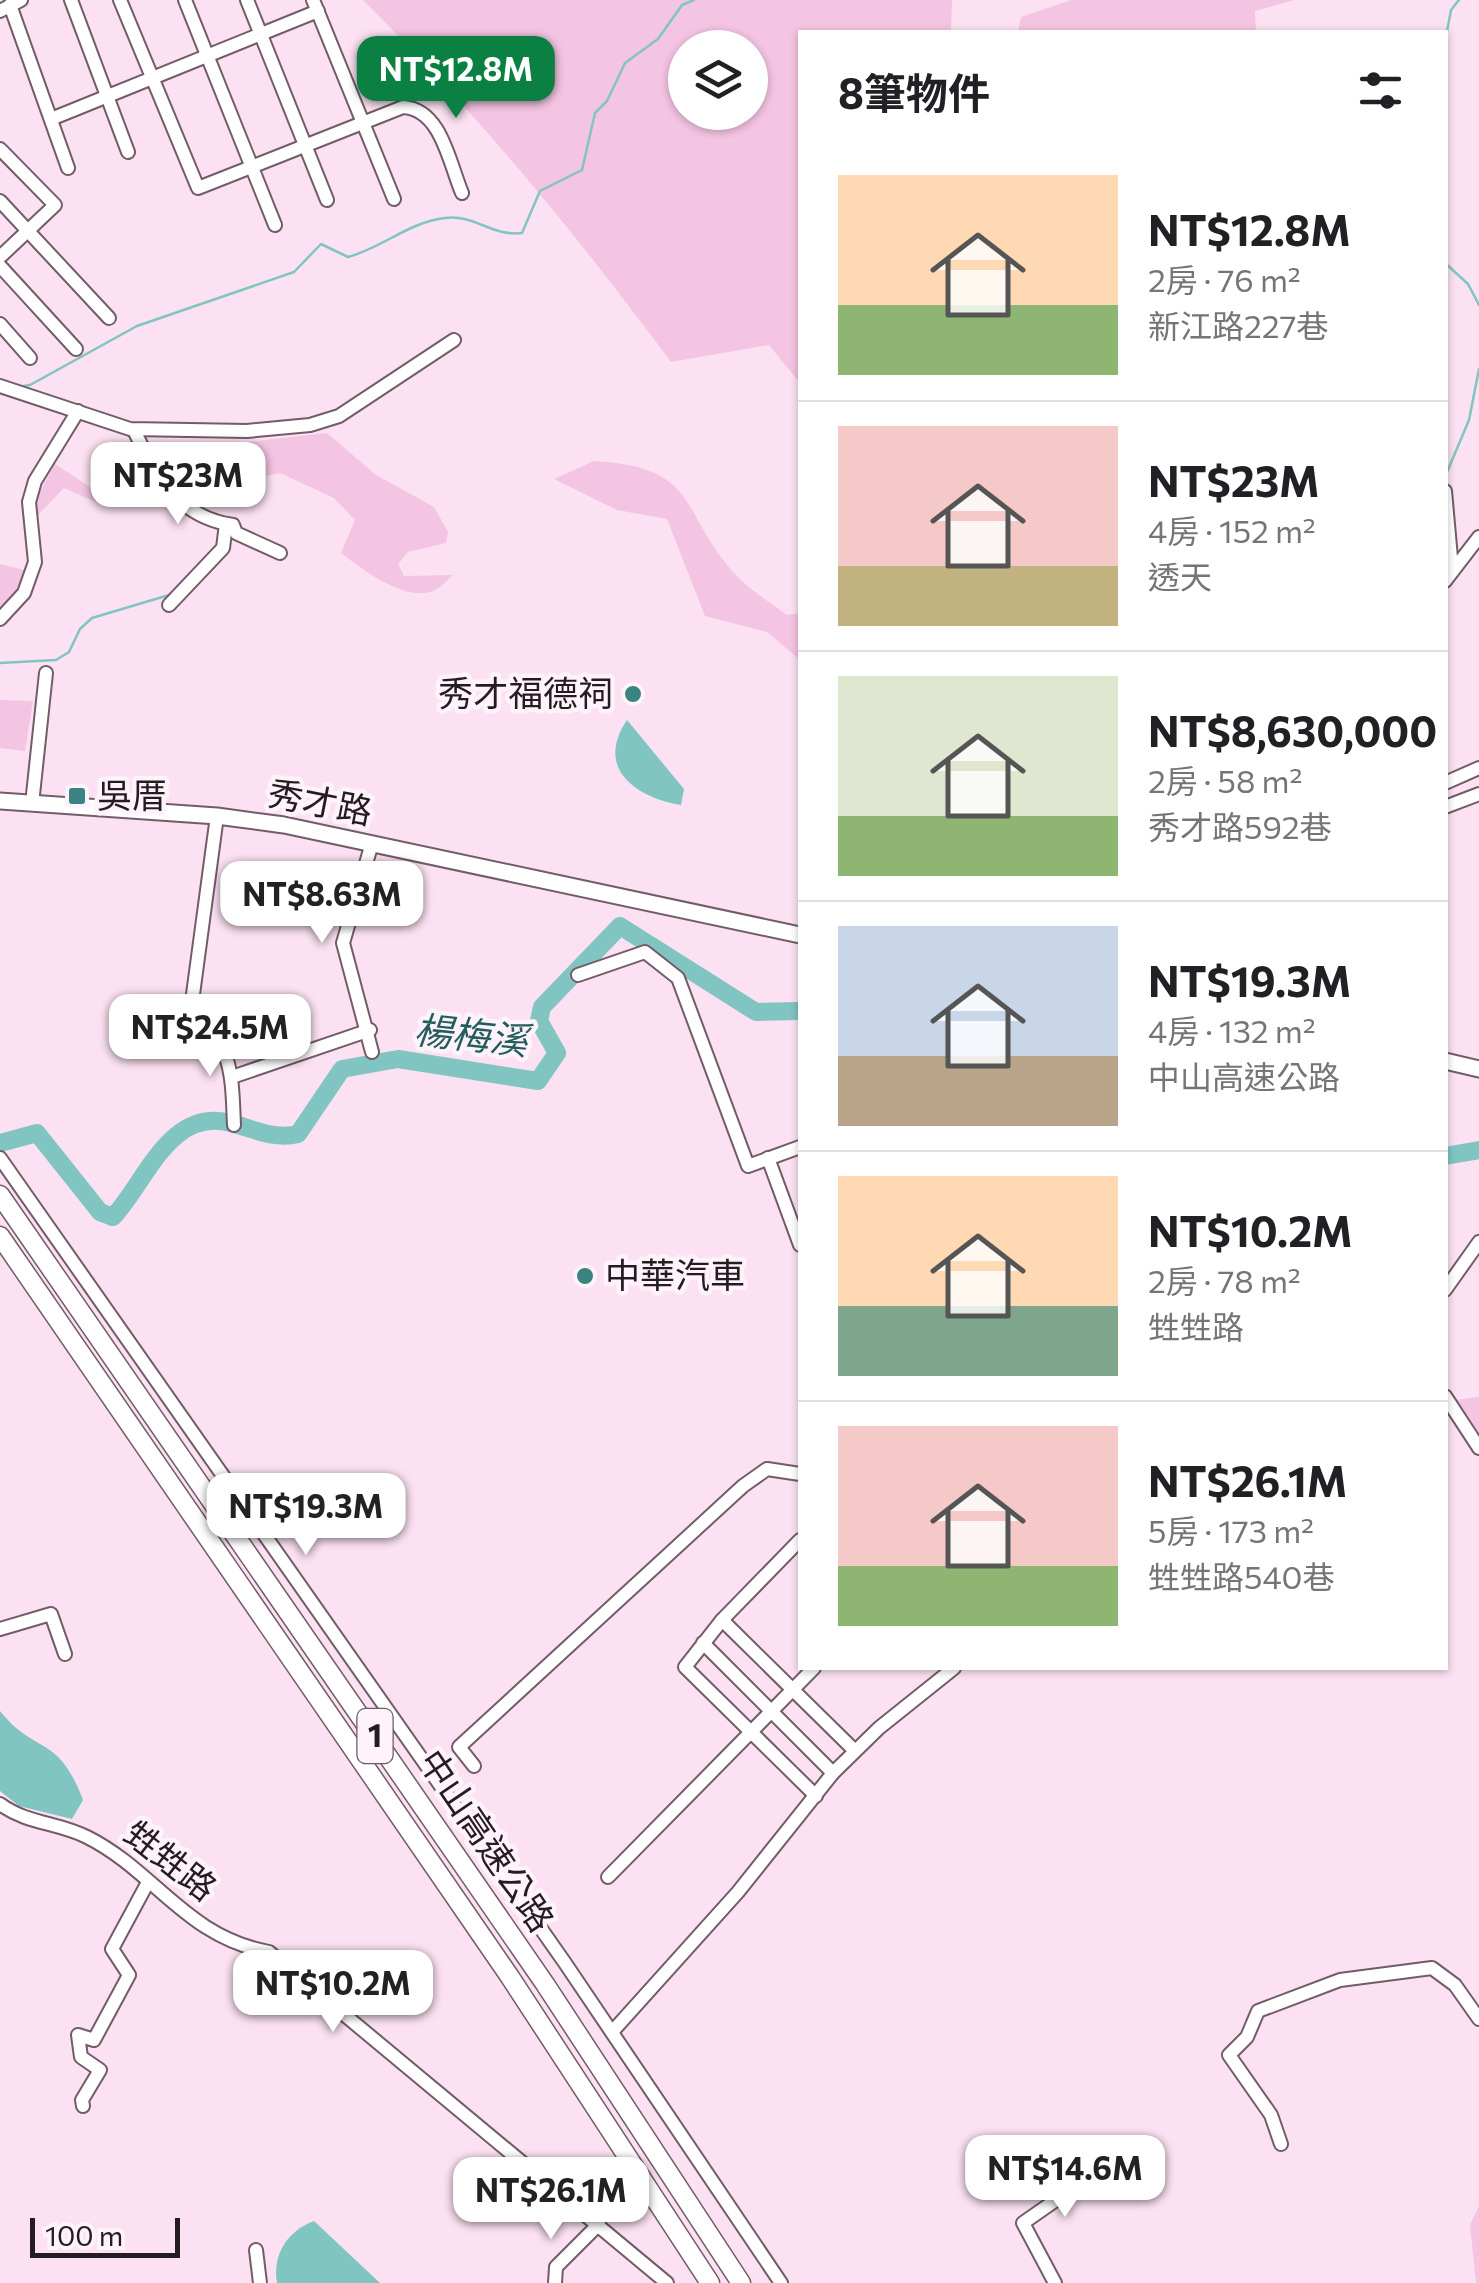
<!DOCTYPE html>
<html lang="zh-TW">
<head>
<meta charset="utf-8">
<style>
	:root { --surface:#fff; --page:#f6f6f6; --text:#202124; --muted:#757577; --line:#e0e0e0; --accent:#0b8043 }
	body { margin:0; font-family:Commissioner,"Noto Sans TC",sans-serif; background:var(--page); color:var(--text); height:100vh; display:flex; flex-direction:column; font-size:38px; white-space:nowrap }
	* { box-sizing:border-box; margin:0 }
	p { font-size:32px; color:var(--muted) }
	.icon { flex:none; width:55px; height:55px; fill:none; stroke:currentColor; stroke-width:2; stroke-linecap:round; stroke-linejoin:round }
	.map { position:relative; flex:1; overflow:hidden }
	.sheet { position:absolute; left:798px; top:30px; width:650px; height:1640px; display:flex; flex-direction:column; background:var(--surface); border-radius:0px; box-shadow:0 2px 8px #0004 }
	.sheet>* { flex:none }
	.fabs { position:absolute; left:668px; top:30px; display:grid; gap:20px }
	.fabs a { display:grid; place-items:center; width:100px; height:100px; border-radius:50%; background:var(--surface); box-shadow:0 2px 8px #0004; font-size:50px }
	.scale { position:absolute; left:30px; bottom:25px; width:150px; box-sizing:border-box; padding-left:10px; border:5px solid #251c22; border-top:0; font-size:28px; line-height:35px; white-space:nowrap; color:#251c22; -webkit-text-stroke:8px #fef3fa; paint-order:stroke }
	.price { position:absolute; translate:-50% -85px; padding:0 22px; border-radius:20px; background:#fff; color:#222; font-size:32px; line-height:65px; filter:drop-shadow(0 2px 5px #0008) }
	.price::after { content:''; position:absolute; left:50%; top:60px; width:30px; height:22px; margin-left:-15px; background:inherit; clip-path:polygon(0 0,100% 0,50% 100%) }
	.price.current { background:var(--accent); color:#fff }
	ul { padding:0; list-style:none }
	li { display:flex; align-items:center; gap:30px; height:250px; padding:0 40px }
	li+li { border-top:2px solid var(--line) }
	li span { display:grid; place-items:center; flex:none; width:280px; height:200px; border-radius:0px; color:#555 }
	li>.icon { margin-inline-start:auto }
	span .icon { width:120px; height:120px; fill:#fffc; stroke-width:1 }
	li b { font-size:42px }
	h2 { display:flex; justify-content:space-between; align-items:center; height:120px; padding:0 40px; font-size:42px }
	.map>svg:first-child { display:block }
</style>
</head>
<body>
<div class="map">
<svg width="1479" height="2283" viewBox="0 0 1479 2283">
	<rect width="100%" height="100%" fill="#fbe1f1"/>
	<g fill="#f4c4e3" fill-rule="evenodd">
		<path d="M363,0h589l-1,32h-151v351l-31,-38 -98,17c-96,-129 -193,-248 -308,-362zM685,48h65v64h-65z"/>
		<polygon points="1071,0 1294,0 1255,11 1256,32 1018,32 1021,17"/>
		<path d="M327,433l49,42 58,32 14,25 -2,11 -38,9 -10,12 6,12 49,-1c-5,4 -12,12 -18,15 -28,14 -73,-21 -94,-37l14,-33 -21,-22 -54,-25 -35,7 -16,-36z"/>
		<path d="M594,461c109,6 84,53 143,115 14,15 34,27 50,39l13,-2v47l-33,-28 -62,-16 -38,-97 -50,-9 -63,-31z"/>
		<polygon points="55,464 99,493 102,496 98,503 64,488 37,516 35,501"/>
		<polygon points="0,564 29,571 23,587 0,613"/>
		<polygon points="0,700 33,701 25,751 0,748"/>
		<polygon points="1479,1397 1479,1454 1455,1400"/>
		<polygon points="1479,2206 1479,2283 1476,2283 1470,2225"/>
	</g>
	<g fill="#80c5c2">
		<path d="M627,720l57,69 -3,16c-44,-7 -87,-36 -54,-85z"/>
		<path d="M0,1711c36,45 58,22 83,89l-11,19 -53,-13 -19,-15z"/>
		<path d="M314,2221l66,62h-103c-5,-28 10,-52 37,-62z"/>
	</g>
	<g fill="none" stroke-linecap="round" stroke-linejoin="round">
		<g stroke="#80c5c2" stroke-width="2.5">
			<polyline points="1445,42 1451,10 1459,0"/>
			<polyline points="1445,263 1468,284 1479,305"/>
			<path d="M18,387l12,-2 107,-59 157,-54 27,-28 27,13c34,-9 61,-35 97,-39 30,-4 47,19 77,15l18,-42 42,-21 13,-57 12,-12 18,-38 33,-24 24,-34 12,-5"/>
			<polyline points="1445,477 1469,420 1479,369"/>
			<polyline points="0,663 56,660 69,652 80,629 92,618 169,595 213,550"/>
		</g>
		<g stroke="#80c5c2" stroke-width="18">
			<path d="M0,1143l37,-10 63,79 13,5c34,-37 57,-110 118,-94 23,6 43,17 67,11l44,-65 56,-10 140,22 19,-28 -18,-32 3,-14 78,-81 136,86 44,-1"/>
			<polyline points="1445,1156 1479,1150"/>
		</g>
		<g stroke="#725c6a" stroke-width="16">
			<g id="minor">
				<polyline points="71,0 128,152"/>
				<path d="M120,0l78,188 205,-81c38,2 46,55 59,86"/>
				<polyline points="185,0 275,225"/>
				<polyline points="247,0 327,200"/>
				<polyline points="313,0 394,199"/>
				<polyline points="10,5 68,168"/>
				<polyline points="0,11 21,0"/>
				<polyline points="51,119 318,11"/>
				<polyline points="0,149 55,205 0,257"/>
				<polyline points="0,201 109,318"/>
				<polyline points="0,266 76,349"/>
				<polyline points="0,324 30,358"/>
				<polyline points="0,386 130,429 247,431 310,425 339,416 454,340"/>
				<path d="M134,430c22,47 44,87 99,95l3,8 44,20"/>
				<polyline points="1445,491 1452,569"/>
				<polyline points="1445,581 1479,537"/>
				<polyline points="169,605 223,548 226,524"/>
				<polyline points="0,619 24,593 35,562 29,502 35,481 78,411"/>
				<polyline points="1445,783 1479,768"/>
				<polyline points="32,804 46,673"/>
				<polyline points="1445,807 1479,794"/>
				<polyline points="372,843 343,943 372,1052"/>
				<polyline points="578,975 645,952 678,978 748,1166 800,1147"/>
				<path d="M185,1024c50,4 47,63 49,101"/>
				<polyline points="189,1024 217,816"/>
				<polyline points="232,1077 370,1030"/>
				<polyline points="0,1158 565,1963 781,2283"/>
				<polyline points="768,1158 800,1245"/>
				<polyline points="1445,1290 1479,1242"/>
				<polyline points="1445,1396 1479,1448"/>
				<polyline points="800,1540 722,1620 685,1667 816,1796"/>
				<polyline points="722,1620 855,1751"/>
				<polyline points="0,1629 51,1614 65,1654"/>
				<polyline points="703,1643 833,1773"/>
				<polyline points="474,1766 459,1747 743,1486 767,1469 800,1474"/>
				<path d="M0,1804c27,20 57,18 87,33 68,34 99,100 182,115l398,331"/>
				<polyline points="608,1877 814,1668"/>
				<polyline points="612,2032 738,1892 833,1773 879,1728 954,1668"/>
				<polyline points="83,2106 82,2100 100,2070 81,2057 78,2035 94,2040 129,1975 112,1949 147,1884"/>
				<polyline points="1281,2144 1271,2115 1229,2055 1247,2037 1258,2011 1340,1980 1432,1968 1455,1985 1479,2019"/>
				<polyline points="256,2250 260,2283"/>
				<polyline points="555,2283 556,2267 599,2224"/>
				<polyline points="1055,2283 1023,2223 1106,2165"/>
			</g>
		</g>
		<g stroke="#725c6a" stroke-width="19">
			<g id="major">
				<polyline points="0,801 217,816 284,825 800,935"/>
				<polyline points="1445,1061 1479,1069"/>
			</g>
		</g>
		<g stroke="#725c6a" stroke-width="21">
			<g id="highway">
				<polyline points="0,1195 545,1984 741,2283"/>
				<polyline points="0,1236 510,1977 710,2283"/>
			</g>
		</g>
		<use href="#minor" stroke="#fff" stroke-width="12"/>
		<use href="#major" stroke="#fff" stroke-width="15"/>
		<use href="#highway" stroke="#fff" stroke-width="18"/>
	</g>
	<g fill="#3b8381" stroke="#fef3fa" stroke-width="4">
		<circle cx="633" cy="694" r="10"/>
		<rect x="67" y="786" width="20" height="20" rx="5"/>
		<circle cx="585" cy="1276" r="10"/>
	</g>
	<g text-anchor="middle" stroke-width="9" stroke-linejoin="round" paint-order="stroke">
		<rect fill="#fef3fa" stroke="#665c63" stroke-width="2.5" x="357.5" y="1709" width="35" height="54" rx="8"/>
		<g font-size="32" font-weight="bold" fill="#251c22">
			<text x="375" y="1747">1</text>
		</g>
		<g font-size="35" fill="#251c22" stroke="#fef3fa" text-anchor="start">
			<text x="613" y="706" text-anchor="end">秀才福德祠</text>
			<text x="97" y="808">吳厝</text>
			<text x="605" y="1288">中華汽車</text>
		</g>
		<g font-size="35" fill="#251c22" stroke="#fef3fa">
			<text transform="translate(320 803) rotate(11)" y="12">秀才路</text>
			<text transform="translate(486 1841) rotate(56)" y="12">中山高速公路</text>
			<text transform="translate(170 1861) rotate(38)" y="12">甡甡路</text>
		</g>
		<g font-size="38" font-style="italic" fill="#245e5c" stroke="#fef3fa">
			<text transform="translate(471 1036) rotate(6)" y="13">楊梅溪</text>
		</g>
	</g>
</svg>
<div class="fabs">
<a><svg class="icon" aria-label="layers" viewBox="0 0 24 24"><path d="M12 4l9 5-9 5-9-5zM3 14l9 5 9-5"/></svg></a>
</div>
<div class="scale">100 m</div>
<b class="price current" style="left:456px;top:121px">NT$12.8M</b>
<b class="price" style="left:178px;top:527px">NT$23M</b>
<b class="price" style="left:322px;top:946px">NT$8.63M</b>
<b class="price" style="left:210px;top:1079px">NT$24.5M</b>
<b class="price" style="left:306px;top:1558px">NT$19.3M</b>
<b class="price" style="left:333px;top:2035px">NT$10.2M</b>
<b class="price" style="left:1065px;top:2220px">NT$14.6M</b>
<b class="price" style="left:551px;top:2242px">NT$26.1M</b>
<section class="sheet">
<h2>8筆物件<svg class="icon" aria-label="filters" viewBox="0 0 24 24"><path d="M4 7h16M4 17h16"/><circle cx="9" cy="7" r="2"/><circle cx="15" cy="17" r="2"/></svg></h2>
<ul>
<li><span style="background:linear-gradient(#ffd9b3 65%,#8fb573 0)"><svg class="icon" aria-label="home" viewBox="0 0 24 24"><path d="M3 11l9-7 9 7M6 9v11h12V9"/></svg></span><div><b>NT$12.8M</b><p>2房 · 76 m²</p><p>新江路227巷</p></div></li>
<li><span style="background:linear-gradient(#f6c9c9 70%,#c2b280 0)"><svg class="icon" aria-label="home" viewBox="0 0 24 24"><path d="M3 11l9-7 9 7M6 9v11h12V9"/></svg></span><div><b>NT$23M</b><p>4房 · 152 m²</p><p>透天</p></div></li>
<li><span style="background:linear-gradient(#dfe7d0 70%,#8fb573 0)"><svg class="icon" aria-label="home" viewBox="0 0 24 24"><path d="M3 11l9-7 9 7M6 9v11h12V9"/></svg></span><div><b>NT$8,630,000</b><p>2房 · 58 m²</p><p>秀才路592巷</p></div></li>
<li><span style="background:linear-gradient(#c9d6e8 65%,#b9a48a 0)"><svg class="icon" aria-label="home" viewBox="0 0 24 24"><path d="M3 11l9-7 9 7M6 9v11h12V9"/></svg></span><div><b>NT$19.3M</b><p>4房 · 132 m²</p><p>中山高速公路</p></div></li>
<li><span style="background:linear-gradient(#ffd9b3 65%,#7fa58c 0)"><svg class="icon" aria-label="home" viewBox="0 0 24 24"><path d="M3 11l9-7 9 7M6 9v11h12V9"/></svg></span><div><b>NT$10.2M</b><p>2房 · 78 m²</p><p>甡甡路</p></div></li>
<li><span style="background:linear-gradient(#f6c9c9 70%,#8fb573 0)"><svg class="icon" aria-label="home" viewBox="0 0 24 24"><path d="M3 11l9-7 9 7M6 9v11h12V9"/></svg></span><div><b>NT$26.1M</b><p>5房 · 173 m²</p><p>甡甡路540巷</p></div></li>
</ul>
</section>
</div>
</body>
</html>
